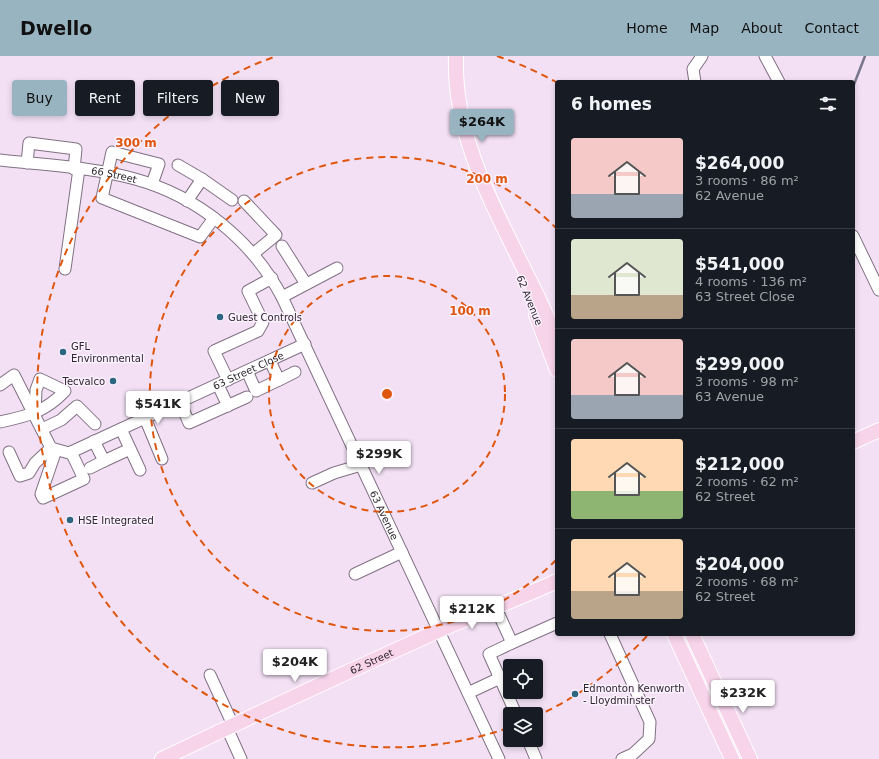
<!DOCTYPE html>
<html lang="en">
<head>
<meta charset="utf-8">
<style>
	:root { --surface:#171b24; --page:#20242c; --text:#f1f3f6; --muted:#9ea1a6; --line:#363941; --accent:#99b4c1 }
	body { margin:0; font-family:"DejaVu Sans",sans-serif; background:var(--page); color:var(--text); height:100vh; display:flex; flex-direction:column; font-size:15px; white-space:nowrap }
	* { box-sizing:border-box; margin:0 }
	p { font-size:13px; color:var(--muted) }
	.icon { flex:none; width:22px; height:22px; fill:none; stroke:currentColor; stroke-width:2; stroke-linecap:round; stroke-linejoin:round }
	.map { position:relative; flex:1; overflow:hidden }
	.drawer { position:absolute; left:555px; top:24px; width:300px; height:556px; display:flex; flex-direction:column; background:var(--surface); border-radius:4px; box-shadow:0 2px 6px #0003 }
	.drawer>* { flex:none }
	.top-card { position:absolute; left:12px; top:24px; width:380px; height:36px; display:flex; gap:8px }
	.fabs { position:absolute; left:503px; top:603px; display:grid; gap:8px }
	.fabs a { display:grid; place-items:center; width:40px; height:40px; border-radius:4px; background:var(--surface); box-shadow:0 2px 6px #0003; font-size:20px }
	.price { position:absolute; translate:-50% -34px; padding:0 9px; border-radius:4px; background:#fff; color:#222; font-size:13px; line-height:26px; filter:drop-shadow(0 1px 2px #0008) }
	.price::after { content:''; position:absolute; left:50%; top:24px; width:12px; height:9px; margin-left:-6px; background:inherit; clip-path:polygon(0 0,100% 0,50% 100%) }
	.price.on { background:var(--accent); color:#111 }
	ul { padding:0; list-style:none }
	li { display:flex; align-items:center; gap:12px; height:100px; padding:0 16px }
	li+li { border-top:1px solid var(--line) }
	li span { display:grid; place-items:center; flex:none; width:112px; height:80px; border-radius:4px; color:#555 }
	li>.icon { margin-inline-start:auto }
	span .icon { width:48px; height:48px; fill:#fffc; stroke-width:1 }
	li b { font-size:17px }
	h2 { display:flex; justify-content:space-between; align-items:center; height:48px; padding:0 16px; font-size:17px }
	.tag { padding:0 14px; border-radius:4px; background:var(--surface); box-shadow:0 2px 6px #0003; font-size:14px; line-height:36px }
	.tag.on { background:var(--accent); color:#111 }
	header { display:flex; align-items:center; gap:24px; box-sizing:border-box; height:56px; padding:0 20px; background:var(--accent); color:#111 }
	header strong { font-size:19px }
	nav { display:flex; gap:22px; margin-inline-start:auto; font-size:14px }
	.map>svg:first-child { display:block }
</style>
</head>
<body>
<header>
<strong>Dwello</strong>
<nav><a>Home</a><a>Map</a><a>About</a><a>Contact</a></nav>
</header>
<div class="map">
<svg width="879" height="703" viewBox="0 0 879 703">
	<rect width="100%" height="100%" fill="#f3e0f5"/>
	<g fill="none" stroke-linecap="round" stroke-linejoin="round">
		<polyline stroke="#78768c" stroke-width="2.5" points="853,31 865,0"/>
		<g stroke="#817083" stroke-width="13">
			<g id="minor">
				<polyline points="765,0 779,26"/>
				<polyline points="695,26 693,13 702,0"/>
				<path id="s1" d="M0,104c44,5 92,7 135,19 62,17 117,61 147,118l217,462"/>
				<polyline points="27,107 29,87 76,93 74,113"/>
				<polyline points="178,109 202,123"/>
				<polyline points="152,128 159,108 112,96 102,142 200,181 214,162"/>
				<polyline points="187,145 202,123 232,144"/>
				<polyline points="244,145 276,179 253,198"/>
				<polyline points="853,180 879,234"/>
				<polyline points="282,190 306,228"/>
				<polyline points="65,213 79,113"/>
				<polyline points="282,241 337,212"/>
				<polyline points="247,315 256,335 279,324 270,305"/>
				<polyline points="228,324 214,295 258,275 263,266 248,235 272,222"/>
				<polyline points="279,324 295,316"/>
				<path id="s2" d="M0,329l14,-10 37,73 18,5 236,-109"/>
				<polyline points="218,329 228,350"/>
				<polyline points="180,346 189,367 247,341"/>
				<polyline points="145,362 162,403"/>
				<path d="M0,366c28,-6 45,-10 65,-31l-25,-12 -4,11 -1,23"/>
				<polyline points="42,373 61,364 77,350 95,368"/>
				<polyline points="121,373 140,414"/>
				<polyline points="94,385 104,405 130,393"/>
				<polyline points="56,394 41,438 43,442 84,423 71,396"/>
				<polyline points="9,396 20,420 29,417 35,407 51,392"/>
				<polyline points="90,412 104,405"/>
				<polyline points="312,427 334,417 361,409"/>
				<polyline points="355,518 402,496"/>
				<polyline points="495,550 512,587 489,598 516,658"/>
				<polyline points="610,578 650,666 649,683 633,698 622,703"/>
				<polyline points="512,587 557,567"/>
				<polyline points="210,619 233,669"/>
				<polyline points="468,637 500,622"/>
				<polyline points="227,672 241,703"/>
				<polyline points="528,684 536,703"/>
			</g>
		</g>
		<g stroke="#fff" stroke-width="16">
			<g id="major">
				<path d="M456,0c-3,80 38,151 72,221 11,21 20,42 29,64"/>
				<polyline points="536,259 557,314"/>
				<polyline points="853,386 879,374"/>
				<polyline points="674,578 732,703"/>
				<polyline points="692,578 750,703"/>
				<path id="s3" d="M162,703c92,-44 185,-87 278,-129 38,-17 79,-31 117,-49"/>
			</g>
		</g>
		<use href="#minor" stroke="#fff" stroke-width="11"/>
		<use href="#major" stroke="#f8d4eb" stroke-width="14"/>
	</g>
	<g fill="none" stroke="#df560e" stroke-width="2" stroke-dasharray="7 5">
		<circle cx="387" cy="338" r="118"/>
		<path d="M556 504A237 237 0 1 1 556 172"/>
		<path d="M647 580A355 355 0 0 1 537 660M508 672A355 355 0 1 1 277 0M497 0A355 355 0 0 1 556 26"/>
	</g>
	<g fill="#2d6680" stroke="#fbf0fd" stroke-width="1.5">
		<circle cx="220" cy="261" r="4"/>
		<circle cx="63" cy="296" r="4"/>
		<circle cx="113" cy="325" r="4"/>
		<circle cx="70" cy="464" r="4"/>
		<circle cx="575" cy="638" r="4"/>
	</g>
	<g text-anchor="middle" stroke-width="3" stroke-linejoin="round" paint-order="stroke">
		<g font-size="10" fill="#2d262e" stroke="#fbf0fd">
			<text dy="4" stroke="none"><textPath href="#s1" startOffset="115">66 Street</textPath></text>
			<text transform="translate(530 244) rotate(68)" y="4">62 Avenue</text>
			<text dy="4" stroke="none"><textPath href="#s2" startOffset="315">63 Street Close</textPath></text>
			<text dy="4" stroke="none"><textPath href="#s1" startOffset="571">63 Avenue</textPath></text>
			<text dy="4" stroke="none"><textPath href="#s3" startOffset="231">62 Street</textPath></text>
		</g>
		<g font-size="10" fill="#2d262e" stroke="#fbf0fd" text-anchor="start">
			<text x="228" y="265">Guest Controls</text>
			<text x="71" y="294">GFL<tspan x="71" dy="12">Environmental</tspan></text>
			<text x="105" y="329" text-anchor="end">Tecvalco</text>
			<text x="78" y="468">HSE Integrated</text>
			<text x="583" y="636">Edmonton Kenworth<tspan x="583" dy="12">- Lloydminster</tspan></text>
		</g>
	</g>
	<circle cx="387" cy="338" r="6" fill="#df560e" stroke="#fbf0fd" stroke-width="2"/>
	<g font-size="12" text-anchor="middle" font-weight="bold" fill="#df560e" stroke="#fbf0fd" stroke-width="3" stroke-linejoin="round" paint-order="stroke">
		<text x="136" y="91">300 m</text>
		<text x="487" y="127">200 m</text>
		<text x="470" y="259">100 m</text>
	</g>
</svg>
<div class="fabs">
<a><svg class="icon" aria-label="locate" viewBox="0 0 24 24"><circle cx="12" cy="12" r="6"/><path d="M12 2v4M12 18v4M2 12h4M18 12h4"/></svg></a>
<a><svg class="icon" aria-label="layers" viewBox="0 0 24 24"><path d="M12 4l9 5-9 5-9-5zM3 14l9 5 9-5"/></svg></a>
</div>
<b class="price on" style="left:482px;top:87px">$264K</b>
<b class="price" style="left:158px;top:369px">$541K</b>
<b class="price" style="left:379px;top:419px">$299K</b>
<b class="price" style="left:472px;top:574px">$212K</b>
<b class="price" style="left:295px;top:627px">$204K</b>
<b class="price" style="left:743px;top:658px">$232K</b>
<div class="top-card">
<a class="tag on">Buy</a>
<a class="tag">Rent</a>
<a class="tag">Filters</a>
<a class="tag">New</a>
</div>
<section class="drawer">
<h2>6 homes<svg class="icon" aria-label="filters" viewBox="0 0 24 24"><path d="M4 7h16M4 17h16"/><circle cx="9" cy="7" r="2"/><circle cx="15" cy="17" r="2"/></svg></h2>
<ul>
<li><span style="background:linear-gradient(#f6c9c9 70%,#9aa5b1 0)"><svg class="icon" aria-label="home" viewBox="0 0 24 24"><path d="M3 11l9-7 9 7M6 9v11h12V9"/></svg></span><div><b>$264,000</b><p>3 rooms · 86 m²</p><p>62 Avenue</p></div></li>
<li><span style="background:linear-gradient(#dfe7d0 70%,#b9a48a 0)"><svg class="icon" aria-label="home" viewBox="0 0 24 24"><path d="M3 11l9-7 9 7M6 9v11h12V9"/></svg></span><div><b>$541,000</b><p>4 rooms · 136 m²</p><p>63 Street Close</p></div></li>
<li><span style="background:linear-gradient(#f6c9c9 70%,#9aa5b1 0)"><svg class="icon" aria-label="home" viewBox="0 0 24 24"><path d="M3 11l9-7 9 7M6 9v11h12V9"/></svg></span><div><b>$299,000</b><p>3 rooms · 98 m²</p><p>63 Avenue</p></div></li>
<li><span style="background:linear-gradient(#ffd9b3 65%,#8fb573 0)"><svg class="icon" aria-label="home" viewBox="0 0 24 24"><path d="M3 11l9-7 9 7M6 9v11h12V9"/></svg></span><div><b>$212,000</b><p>2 rooms · 62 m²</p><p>62 Street</p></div></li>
<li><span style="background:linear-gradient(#ffd9b3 65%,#b9a48a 0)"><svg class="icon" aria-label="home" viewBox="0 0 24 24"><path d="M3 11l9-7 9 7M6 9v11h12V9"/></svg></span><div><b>$204,000</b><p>2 rooms · 68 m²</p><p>62 Street</p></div></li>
</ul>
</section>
</div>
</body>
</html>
